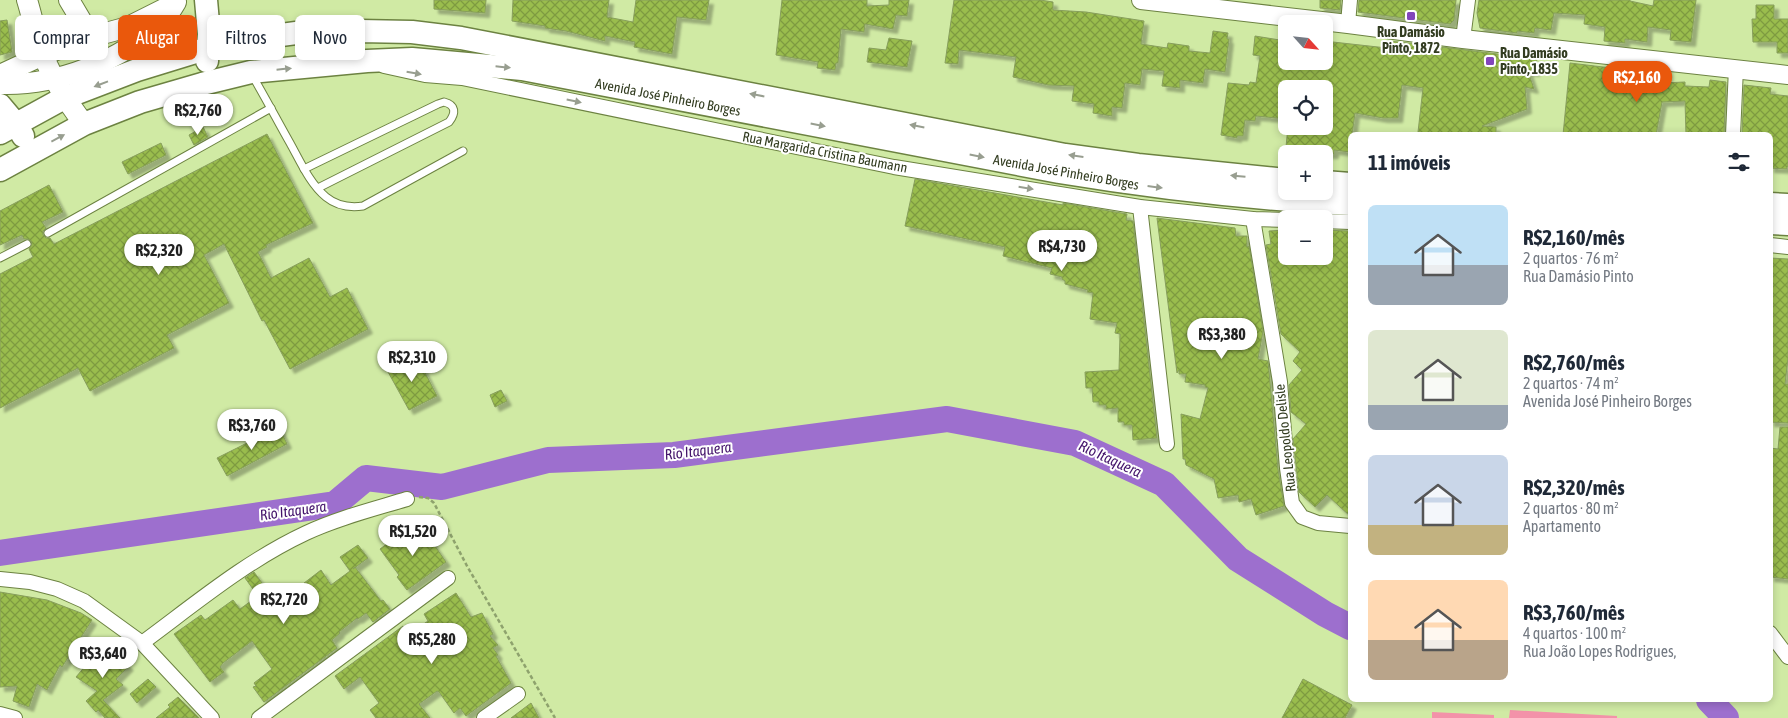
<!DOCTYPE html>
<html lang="pt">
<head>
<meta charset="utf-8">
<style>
	:root { --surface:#fff; --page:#f2f2f3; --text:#1f2937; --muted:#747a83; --accent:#ea580c }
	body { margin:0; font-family:"Asap Condensed",sans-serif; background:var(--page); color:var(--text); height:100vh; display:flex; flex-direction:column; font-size:19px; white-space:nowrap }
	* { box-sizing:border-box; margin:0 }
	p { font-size:16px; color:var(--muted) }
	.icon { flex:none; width:28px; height:28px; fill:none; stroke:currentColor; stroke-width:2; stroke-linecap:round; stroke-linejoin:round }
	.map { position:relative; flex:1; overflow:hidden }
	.details { position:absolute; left:1348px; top:132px; width:425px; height:570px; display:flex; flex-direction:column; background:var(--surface); border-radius:8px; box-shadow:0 2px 8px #0003 }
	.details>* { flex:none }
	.guide { position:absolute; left:15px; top:15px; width:475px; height:45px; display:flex; gap:10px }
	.needle { width:32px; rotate:117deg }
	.tools { position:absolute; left:1278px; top:15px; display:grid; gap:10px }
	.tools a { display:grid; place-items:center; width:55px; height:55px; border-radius:8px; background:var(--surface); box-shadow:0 2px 8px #0003; font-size:25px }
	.price { position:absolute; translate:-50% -42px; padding:0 11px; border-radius:18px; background:#fff; color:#222; font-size:16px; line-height:32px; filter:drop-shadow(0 1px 2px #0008) }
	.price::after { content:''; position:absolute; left:50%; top:30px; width:15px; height:11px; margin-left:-8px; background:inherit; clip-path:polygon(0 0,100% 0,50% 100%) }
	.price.active { background:var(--accent); color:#fff }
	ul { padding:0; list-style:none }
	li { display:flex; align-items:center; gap:15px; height:125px; padding:0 20px }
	li span { display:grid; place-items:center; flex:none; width:140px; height:100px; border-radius:8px; color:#555 }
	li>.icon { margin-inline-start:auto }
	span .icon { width:60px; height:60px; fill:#fffc; stroke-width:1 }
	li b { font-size:21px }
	h2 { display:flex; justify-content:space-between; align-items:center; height:60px; padding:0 20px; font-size:21px }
	.tag { padding:0 18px; border-radius:8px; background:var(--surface); box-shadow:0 2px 8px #0003; font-size:18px; line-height:45px }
	.tag.active { background:var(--accent); color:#fff }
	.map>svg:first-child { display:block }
</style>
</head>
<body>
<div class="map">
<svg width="1788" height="718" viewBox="0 0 1788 718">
	<defs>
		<pattern id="building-cross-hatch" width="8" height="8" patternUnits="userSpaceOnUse" patternTransform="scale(1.25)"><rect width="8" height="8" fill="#9abd4e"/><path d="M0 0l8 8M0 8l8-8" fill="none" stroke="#7e9b40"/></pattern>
		<filter id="shadow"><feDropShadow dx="4.5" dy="4.5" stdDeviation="1" flood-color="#0004"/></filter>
	</defs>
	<rect width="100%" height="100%" fill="#d0eaa4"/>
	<g fill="#f392a9">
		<polygon points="1510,710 1617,716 1617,718 1509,718"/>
		<polygon points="1432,712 1494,715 1494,718 1432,718"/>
	</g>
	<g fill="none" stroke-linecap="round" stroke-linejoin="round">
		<g stroke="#9d6fce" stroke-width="26">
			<polyline points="0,553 335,504 366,478 442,487 548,460 674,455 947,419 1075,443 1164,484 1238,559 1325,614 1350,627"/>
			<polyline points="1709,700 1726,718"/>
		</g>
	</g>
	<g fill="url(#building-cross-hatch)" stroke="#879e5c" filter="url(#shadow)">
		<polygon points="434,0 486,0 485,13 434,9"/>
		<polygon points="513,0 609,0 607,17 633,22 636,0 709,0 706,20 677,17 672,54 634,47 635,42 605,36 605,41 566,31 545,28 545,26 512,21"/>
		<polygon points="782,0 867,0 867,6 889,5 889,0 909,0 907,16 896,15 893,29 865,24 864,32 841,29 838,63 836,63 835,70 817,68 818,62 776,55"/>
		<polygon points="954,0 1040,0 1053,2 1053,10 1086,12 1144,21 1141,44 1167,48 1168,43 1189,46 1189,51 1210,53 1213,31 1228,33 1227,39 1229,39 1225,72 1205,69 1203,83 1180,80 1180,88 1162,86 1164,71 1142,69 1140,85 1125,83 1122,108 1112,107 1112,116 1093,113 1094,104 1072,101 1074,86 1048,85 1013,77 1016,57 959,50 958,64 945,63"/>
		<polygon points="1320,0 1341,0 1340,10 1320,8"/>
		<polygon points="1359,0 1456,0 1454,20 1450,24 1358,12"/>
		<polygon points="1479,0 1630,0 1630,1 1653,6 1654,0 1696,0 1691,42 1670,40 1671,30 1648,27 1647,42 1625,39 1625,43 1604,41 1605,27 1584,24 1585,15 1554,13 1551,30 1535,28 1534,33 1517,31 1517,33 1480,28 1477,13"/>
		<polygon points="1756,5 1774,5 1774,19 1788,19 1788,53 1777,53 1777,42 1753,42 1752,19 1756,19"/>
		<polygon points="7,20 12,52 0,55 0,21"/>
		<polygon points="1255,36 1286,41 1286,61 1324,61 1324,41 1387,48 1389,41 1418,44 1417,52 1441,55 1442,47 1537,59 1535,72 1528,71 1534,89 1525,87 1527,109 1482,126 1496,127 1496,135 1428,135 1418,132 1423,88 1402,85 1398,118 1383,118 1355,113 1352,135 1350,135 1350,152 1334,150 1334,154 1297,154 1298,148 1286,147 1288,126 1324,126 1324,89 1286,89 1286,119 1256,116 1255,121 1245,120 1243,136 1237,136 1237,138 1221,135 1228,83 1249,85 1250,82 1256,83 1260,56 1253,55"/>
		<polygon points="889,38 912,41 907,67 867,62 869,48 886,50"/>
		<polygon points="1570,63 1661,74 1661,83 1685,82 1685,86 1709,87 1710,80 1726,82 1724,135 1686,135 1685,101 1662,102 1656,135 1563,135"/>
		<polygon points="1744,85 1771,88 1770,94 1788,96 1788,166 1786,169 1770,168 1770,135 1742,135"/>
		<polygon points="203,127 208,137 194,145 189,135"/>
		<polygon points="267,134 313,223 266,245 267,247 258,252 271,278 309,258 330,297 347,288 368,329 290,369 264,320 262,321 224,244 204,255 229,303 167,335 174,348 90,391 78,368 0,408 0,274 33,257 29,249 32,245 31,241 28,239 24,239 22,235 0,245 0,211 49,185 63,212 42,222 46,228 43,231 43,235 46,238 50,238 54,244"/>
		<polygon points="161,143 166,155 128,174 122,162"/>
		<polygon points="915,179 1063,205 1063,203 1127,214 1126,220 1133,221 1157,438 1133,440 1132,425 1124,425 1124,422 1118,422 1118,408 1106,409 1106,405 1099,405 1099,402 1093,402 1092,388 1086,388 1085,372 1119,370 1120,334 1115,333 1117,323 1090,319 1093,293 1087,292 1088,290 1065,284 1065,281 1062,279 1062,277 1050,274 1052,268 1003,256 1005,247 905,226"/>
		<polygon points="1157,218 1235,228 1236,236 1247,236 1247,247 1249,246 1263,331 1258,359 1268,361 1278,469 1284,506 1256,515 1251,499 1239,502 1238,495 1218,498 1214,479 1186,465 1185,459 1183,459 1181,414 1200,419 1208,388 1205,387 1205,385 1185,382 1186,374 1179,374 1179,370 1177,373"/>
		<polygon points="1286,230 1286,256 1324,256 1324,230 1350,231 1350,516 1327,495 1315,507 1299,492 1293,439 1306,424 1291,412 1289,385 1302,370 1293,361 1300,352 1281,334 1266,245 1271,244 1269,231"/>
		<polygon points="1770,258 1788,259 1788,358 1785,384 1788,384 1788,423 1770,422"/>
		<polygon points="416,355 437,396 409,410 387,370"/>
		<polygon points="501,390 507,401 495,407 490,395"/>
		<polygon points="279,427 287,444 227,476 217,458"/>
		<polygon points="1780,427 1788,427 1788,579 1770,577 1770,448 1778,449"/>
		<polygon points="411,526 419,537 426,533 446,562 407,590 397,577 399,575 380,549"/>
		<polygon points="358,545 368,558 353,569 355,567 381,601 383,600 390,609 373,622 366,613 358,619 357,618 339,632 340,633 332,640 337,648 264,702 253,687 256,686 254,683 272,669 252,641 223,663 220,667 224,672 210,682 174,634 201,615 205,620 233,600 240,609 258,596 245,578 254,572 268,591 277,584 284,593 292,587 295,590 321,570 331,585 350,571 340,557"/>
		<polygon points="0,592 47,600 81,613 92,620 62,667 60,665 47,690 37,684 29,707 13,701 17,686 0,687"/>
		<polygon points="456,593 471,617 482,613 493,634 490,636 498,645 493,648 498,655 496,656 511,683 466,716 460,708 454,713 439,692 437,691 419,704 430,718 376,718 370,710 379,703 360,677 344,689 335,676 403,626 409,634 428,621 424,614"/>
		<polygon points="103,645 129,666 116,679 123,685 103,700 120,718 105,718 98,710 96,712 86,701 97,691 76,677"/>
		<polygon points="148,679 156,687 137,703 130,694"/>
		<polygon points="1303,679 1352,705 1345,718 1282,718"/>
		<polygon points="178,697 199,718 156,718 170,707 168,705"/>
		<polygon points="531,703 539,718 511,718"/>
	</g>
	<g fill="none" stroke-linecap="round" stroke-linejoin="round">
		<g stroke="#6c8241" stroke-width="9">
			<g id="service">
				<path d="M252,75c13,22 25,45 38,68 10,18 20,41 36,54 11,9 23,11 37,9l100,-55"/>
				<path d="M304,169l134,-65 6,-2c12,3 12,11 5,20l-131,66"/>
				<polyline points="48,233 271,108"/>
				<polyline points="0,258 27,244"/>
			</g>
		</g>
		<g stroke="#6c8241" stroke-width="16">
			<g id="minor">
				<polyline points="1348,24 1350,0"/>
				<polyline points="1463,39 1468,0"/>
				<polyline points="384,66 425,75 462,78 894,167 1140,207 1253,219 1286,220"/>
				<polyline points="1733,135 1736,68"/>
				<polyline points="1140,207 1167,444"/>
				<polyline points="1253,219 1280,382 1287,468 1292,503 1302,517 1318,523 1350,526"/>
				<polyline points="1324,221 1350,222"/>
				<polyline points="1770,245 1788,247"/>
				<polyline points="0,579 30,582 57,589 84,601 142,643 212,718"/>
				<polyline points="1770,633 1788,657"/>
				<path d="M142,643c53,-39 104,-82 164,-110 32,-15 68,-24 101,-34"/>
				<polyline points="0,714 15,718"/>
				<polyline points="259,718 448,578"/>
				<polyline points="484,718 518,694"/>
			</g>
		</g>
		<g stroke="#6c8241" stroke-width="20">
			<polyline id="tertiary" points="1141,0 1348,24 1463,39 1788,75"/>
		</g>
		<g stroke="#6c8241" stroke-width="22">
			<g id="secondary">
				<path d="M27,0c6,19 9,39 17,57 10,25 24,46 40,67"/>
				<polyline points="69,0 91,37 96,48"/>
				<polyline points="0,75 43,55 91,37 128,27 164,9"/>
				<path d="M0,84c56,2 123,-23 162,-63 6,-6 10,-12 14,-19"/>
			</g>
		</g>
		<g stroke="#6c8241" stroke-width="25">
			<g id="primary">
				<polyline points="206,0 209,34 207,61"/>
				<polyline points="0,105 16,124 23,136"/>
				<polyline points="0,133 64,98 137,70 228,42 296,33 360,31 412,32 461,38 1065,155 1138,165 1286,180"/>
				<path d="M0,170l84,-46 56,-22 62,-18 49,-12 116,-11 45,-2 110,10 537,103c97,16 193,27 291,32"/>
				<polyline points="1324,182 1350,184"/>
				<polyline points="1770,204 1788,205"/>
				<polyline points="1770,223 1788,224"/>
			</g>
		</g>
		<polyline stroke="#8ea26d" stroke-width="2.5" stroke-dasharray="4 2.5" stroke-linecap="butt" points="419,497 428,498 434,503 467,566 555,718"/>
		<use href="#service" stroke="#fff" stroke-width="7"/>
		<use href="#minor" stroke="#fff" stroke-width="14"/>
		<use href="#tertiary" stroke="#fff" stroke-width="18"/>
		<use href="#secondary" stroke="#fff" stroke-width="20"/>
		<use href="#primary" stroke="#fff" stroke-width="22"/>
	</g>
	<defs><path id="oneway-solid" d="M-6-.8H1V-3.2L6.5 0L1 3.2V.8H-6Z" transform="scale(1.25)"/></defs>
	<g fill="#989e90">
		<use href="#oneway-solid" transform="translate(503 67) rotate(6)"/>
		<use href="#oneway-solid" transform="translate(284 69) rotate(-6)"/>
		<use href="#oneway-solid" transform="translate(414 73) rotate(10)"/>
		<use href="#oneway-solid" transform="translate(101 84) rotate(159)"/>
		<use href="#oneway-solid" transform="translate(757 95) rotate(-169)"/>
		<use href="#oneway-solid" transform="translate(574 101) rotate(12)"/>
		<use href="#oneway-solid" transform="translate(818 125) rotate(11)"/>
		<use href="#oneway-solid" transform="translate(917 126) rotate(-169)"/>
		<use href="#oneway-solid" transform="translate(58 138) rotate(-28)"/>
		<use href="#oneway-solid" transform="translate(977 156) rotate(11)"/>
		<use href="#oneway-solid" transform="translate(1076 156) rotate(-172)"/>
		<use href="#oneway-solid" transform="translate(1238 176) rotate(-175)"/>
		<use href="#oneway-solid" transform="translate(1155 187) rotate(7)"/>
		<use href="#oneway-solid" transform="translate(1026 188) rotate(9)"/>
	</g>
	<g fill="#8245bb" stroke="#fff" stroke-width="2">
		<rect x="1406" y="11" width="10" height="10" rx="2.5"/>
		<rect x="1485" y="56" width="10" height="10" rx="2.5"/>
	</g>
	<g text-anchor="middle" stroke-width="4" stroke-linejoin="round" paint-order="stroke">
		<g font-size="14" font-weight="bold" fill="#323c20" stroke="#fff">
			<text x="1411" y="37">Rua Damásio<tspan x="1411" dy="16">Pinto, 1872</tspan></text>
			<text x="1500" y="58" text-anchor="start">Rua Damásio<tspan x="1500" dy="16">Pinto, 1835</tspan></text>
		</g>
		<g font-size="14" fill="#323c20" stroke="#fff">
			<text transform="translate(668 97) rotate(11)" y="5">Avenida José Pinheiro Borges</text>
			<text transform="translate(825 152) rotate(11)" y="5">Rua Margarida Cristina Baumann</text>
			<text transform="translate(1066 172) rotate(10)" y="5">Avenida José Pinheiro Borges</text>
			<text transform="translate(1285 438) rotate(-96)" y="5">Rua Leopoldo Delisle</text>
		</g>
		<g font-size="15" font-style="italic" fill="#44146b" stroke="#fff">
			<text transform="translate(698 451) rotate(-7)" y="5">Rio Itaquera</text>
			<text transform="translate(1110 459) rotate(25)" y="5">Rio Itaquera</text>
			<text transform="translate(293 511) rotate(-8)" y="5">Rio Itaquera</text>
		</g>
	</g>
</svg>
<div class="tools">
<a><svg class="needle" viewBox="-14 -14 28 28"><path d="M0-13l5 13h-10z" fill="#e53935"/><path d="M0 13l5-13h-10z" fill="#747a83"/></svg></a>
<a><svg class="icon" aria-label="locate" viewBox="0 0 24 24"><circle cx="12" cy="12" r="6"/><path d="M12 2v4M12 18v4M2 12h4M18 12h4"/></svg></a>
<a>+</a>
<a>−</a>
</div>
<b class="price active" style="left:1637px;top:103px">R$2,160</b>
<b class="price" style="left:198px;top:136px">R$2,760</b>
<b class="price" style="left:1062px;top:272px">R$4,730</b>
<b class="price" style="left:159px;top:276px">R$2,320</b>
<b class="price" style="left:1222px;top:360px">R$3,380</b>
<b class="price" style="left:412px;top:383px">R$2,310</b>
<b class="price" style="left:252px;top:451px">R$3,760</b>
<b class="price" style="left:413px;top:557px">R$1,520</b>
<b class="price" style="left:284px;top:625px">R$2,720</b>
<b class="price" style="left:432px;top:665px">R$5,280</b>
<b class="price" style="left:103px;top:679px">R$3,640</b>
<div class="guide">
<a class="tag">Comprar</a>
<a class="tag active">Alugar</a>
<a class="tag">Filtros</a>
<a class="tag">Novo</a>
</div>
<section class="details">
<h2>11 imóveis<svg class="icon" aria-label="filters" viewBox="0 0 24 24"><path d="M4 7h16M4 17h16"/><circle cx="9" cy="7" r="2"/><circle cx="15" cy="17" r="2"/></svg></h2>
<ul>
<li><span style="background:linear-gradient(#bfe0f5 60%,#9aa5b1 0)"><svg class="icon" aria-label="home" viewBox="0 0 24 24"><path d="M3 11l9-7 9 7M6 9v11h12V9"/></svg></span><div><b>R$2,160/mês</b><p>2 quartos · 76 m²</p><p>Rua Damásio Pinto</p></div></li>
<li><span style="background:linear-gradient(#dfe7d0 75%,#9aa5b1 0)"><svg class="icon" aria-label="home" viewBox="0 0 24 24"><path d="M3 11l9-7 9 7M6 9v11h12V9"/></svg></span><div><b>R$2,760/mês</b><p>2 quartos · 74 m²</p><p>Avenida José Pinheiro Borges</p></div></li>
<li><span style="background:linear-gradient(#c9d6e8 70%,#c2b280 0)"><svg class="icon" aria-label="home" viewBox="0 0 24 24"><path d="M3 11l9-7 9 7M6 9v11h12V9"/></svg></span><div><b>R$2,320/mês</b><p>2 quartos · 80 m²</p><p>Apartamento</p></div></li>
<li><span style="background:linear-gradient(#ffd9b3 60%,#b9a48a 0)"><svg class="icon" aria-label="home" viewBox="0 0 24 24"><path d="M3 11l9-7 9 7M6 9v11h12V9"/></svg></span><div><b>R$3,760/mês</b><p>4 quartos · 100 m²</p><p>Rua João Lopes Rodrigues,</p></div></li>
</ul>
</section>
</div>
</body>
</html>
